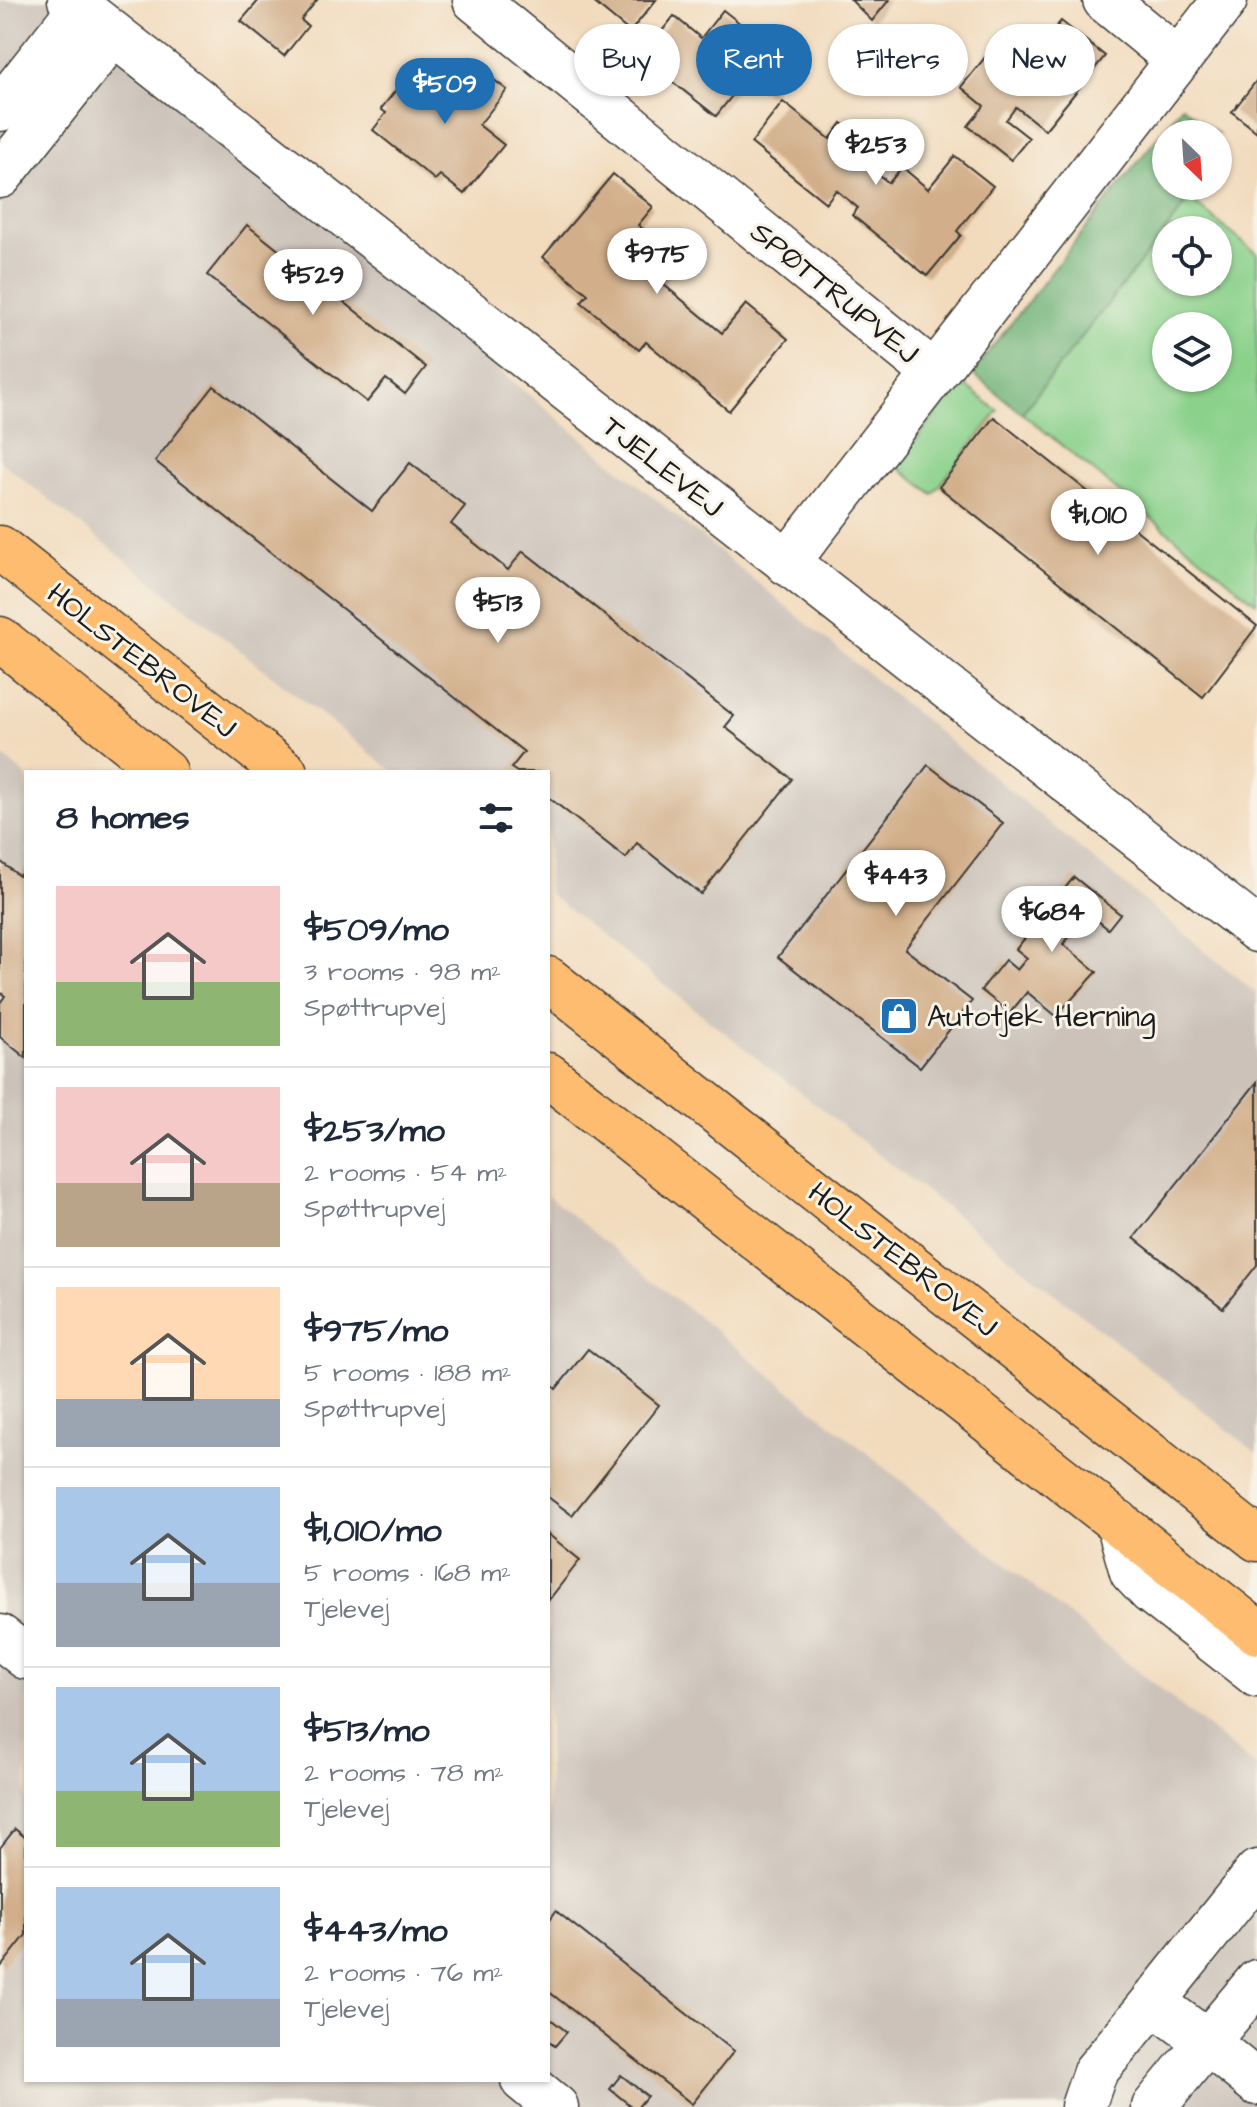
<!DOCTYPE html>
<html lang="en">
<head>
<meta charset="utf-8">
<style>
	:root { --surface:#fff; --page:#f2f2f3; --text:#1f2937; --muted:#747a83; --line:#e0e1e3; --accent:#1f6fb2 }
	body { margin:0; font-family:"Architects Daughter",sans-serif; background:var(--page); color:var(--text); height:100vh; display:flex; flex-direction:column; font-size:30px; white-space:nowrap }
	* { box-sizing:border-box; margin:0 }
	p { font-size:26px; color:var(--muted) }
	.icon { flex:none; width:44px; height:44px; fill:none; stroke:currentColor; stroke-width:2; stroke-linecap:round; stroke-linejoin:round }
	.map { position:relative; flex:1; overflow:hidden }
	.drawer { position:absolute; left:24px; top:770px; width:526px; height:1312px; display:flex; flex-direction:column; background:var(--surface); border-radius:0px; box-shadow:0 2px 6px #0004 }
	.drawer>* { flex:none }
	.hud { position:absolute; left:574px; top:24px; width:562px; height:72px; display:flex; gap:16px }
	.needle { width:52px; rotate:155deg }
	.controls { position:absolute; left:1152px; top:120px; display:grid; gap:16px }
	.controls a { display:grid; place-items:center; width:80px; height:80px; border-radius:50%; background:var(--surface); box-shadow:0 2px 6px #0004; font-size:40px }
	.price { position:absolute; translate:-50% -68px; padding:0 18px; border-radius:28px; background:#fff; color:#222; font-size:26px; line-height:52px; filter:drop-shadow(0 2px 4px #0008) }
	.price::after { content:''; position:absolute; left:50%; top:48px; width:24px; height:18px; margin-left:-12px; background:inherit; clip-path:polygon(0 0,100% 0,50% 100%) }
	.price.active { background:var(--accent); color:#fff }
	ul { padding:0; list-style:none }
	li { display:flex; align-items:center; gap:24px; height:200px; padding:0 32px }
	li+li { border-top:2px solid var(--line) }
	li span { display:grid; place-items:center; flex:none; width:224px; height:160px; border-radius:0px; color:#555 }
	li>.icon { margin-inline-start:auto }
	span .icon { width:96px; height:96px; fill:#fffc; stroke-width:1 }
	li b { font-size:34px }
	h2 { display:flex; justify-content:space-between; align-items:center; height:96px; padding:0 32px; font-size:34px }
	.chip { padding:0 28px; border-radius:36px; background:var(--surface); box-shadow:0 2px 6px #0004; font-size:28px; line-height:72px }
	.chip.active { background:var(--accent); color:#fff }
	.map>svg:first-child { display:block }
</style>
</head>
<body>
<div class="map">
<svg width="1257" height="2107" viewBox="0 0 1257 2107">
	<rect width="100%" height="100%" fill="#f7f3e8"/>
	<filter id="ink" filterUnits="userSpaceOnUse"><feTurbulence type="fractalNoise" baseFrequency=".0125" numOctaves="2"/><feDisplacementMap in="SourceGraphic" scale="16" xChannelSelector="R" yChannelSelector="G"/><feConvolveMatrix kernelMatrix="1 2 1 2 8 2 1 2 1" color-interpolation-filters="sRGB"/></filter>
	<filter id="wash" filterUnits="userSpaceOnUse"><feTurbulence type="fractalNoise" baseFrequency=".006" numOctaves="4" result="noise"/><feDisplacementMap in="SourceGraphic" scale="32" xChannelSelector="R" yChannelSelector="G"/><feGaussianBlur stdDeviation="1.8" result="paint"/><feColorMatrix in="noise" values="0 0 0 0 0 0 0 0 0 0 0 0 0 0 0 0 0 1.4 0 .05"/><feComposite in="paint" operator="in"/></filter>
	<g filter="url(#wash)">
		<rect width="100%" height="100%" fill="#f2dbbd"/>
		<g fill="#ccc2b9">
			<polygon points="0,0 49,0 1257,994 1257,1453 548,893 548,772 394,772 0,461"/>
			<polygon points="0,754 26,775 26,2080 548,2080 548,1196 1257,1767 1257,2107 0,2107"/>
		</g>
		<g fill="#8bd18c" stroke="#547654" stroke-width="2" fill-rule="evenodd">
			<path d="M1190,199l67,55 -1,349 -234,-190zM1166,230h52v52h-52zM1166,326h52v52h-52z"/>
			<polygon points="961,382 998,411 933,494 896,466"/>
		</g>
		<polygon fill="#70b378" stroke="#46684a" stroke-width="2" points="1182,106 1218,134 1166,134 1166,186 1180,186 1178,189 1190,199 1022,413 972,373"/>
		<g id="blocks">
			<g fill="#d2af8a">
				<polygon points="259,0 317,0 301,20 308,26 284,56 241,21"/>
				<polygon points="591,0 656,0 630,32"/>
				<polygon points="851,0 889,0 872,21"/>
				<polygon points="723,10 774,50 779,45 798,60 769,95 746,78 716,116 641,57 674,16 701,38"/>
				<polygon points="1061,21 1105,56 1045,130 1016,107 1006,120 1029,138 1011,160 968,126 984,106 961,87 999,40 1027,63"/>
				<polygon points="467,59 507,90 479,125 504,145 464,194 440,175 435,180 373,130 386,113 381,109 406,77 435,100"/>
				<polygon points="1257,80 1257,132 1232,112"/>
				<polygon points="783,102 830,139 842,123 878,152 872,159 882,166 877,173 889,183 902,167 928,189 955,156 993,186 957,231 961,235 927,276 852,215 858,208 836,190 826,203 751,143"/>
				<polygon points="613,174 653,207 638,225 663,245 669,237 688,253 663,284 722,333 746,304 788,339 729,411 646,342 639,350 581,302 588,294 543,257"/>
				<polygon points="247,225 426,367 405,394 386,379 367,402 207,275"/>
				<polygon points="214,386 372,511 410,463 465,506 451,524 508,570 523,551 734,716 725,727 792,779 701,894 637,843 626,858 548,797 548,772 517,772 511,768 524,752 155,461"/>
				<polygon points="994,417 1257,626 1203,697 939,487"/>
				<polygon points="928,765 1003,823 905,949 972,1001 920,1067 778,957"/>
				<polygon points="0,861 19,876 26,867 26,1058 0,1037 0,1003 5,996 0,992"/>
				<polygon points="1074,877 1120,914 1108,929 1098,921 1091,929 1082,922 1063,944 1097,972 1056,1016 1027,992 1010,1013 981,990 1005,960 1017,970 1027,958 1016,949"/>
				<polygon points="1257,1082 1257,1265 1223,1308 1134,1238"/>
				<polygon points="588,1349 659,1405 572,1515 548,1497 548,1382 556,1389"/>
				<polygon points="548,1534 580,1560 548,1601"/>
				<polygon points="15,1829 26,1838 26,1935 0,1968 0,1848"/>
				<polygon points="556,1911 734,2051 692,2104 548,1991 548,1922"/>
				<polygon points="548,2017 567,2032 555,2046 548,2040"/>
				<polygon points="621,2075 647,2096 638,2107 632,2107 610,2089"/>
			</g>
		</g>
	</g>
	<g filter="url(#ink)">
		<use href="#blocks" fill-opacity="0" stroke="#3c3934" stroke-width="2"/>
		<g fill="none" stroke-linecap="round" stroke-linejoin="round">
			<g stroke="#3c3934" stroke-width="47">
				<g id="minor">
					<polyline points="70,0 1257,930"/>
					<polyline points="475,0 934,373"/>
					<polyline points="1105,0 1178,60"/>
					<polyline points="0,109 80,8"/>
					<polyline points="0,176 113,34"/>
					<polyline points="787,563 1225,0"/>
					<polyline points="1118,1522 1132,1572 1151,1592 1257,1675"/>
					<polyline points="0,1637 26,1657"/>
					<polyline points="1153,2002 1257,1872"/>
					<polyline points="523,2080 556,2107"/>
					<polyline points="1083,2107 1095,2072 1153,2002 1207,2042 1257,1982"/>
					<polyline points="1154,2107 1207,2042 1257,2083"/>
				</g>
			</g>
			<g stroke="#3c3934" stroke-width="47">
				<g id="major">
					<polyline points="0,548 285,772"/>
					<polyline points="0,639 165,772"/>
					<polyline points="548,979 1257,1539"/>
					<polyline points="548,1075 1257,1632"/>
				</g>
			</g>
			<use href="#minor" stroke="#fff" stroke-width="44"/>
			<use href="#major" stroke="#febc70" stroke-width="44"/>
		</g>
	</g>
	<defs>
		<g id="shop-square" transform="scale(2)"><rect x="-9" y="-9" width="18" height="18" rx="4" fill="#1f6fb2" stroke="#f7f3e8"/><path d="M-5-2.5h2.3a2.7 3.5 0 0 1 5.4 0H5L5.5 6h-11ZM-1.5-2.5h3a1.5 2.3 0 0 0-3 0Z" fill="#fff"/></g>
	</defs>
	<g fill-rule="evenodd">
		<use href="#shop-square" x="899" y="1016"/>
	</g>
	<g text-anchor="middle" stroke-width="6" stroke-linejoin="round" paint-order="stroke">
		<g font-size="30" fill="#1c1c1c" stroke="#f7f3e8">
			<text transform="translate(835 292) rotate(39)" y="10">SPØTTRUPVEJ</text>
			<text transform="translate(663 466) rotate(38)" y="10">TJELEVEJ</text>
			<text transform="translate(142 660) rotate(38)" y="10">HOLSTEBROVEJ</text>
			<text transform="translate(903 1259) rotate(38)" y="10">HOLSTEBROVEJ</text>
		</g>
		<g font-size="30" fill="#1c1c1c" stroke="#f7f3e8" text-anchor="start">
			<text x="927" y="1026">Autotjek Herning</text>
		</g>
	</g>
</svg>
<div class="controls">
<a><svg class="needle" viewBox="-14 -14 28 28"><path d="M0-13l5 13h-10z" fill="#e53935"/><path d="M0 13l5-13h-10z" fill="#747a83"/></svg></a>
<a><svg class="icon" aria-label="locate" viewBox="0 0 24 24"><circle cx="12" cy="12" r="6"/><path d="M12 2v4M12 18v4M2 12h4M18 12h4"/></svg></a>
<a><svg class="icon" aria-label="layers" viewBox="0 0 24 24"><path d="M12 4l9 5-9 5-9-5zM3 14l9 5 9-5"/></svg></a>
</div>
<b class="price active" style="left:445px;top:126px">$509</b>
<b class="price" style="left:876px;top:187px">$253</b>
<b class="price" style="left:657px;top:296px">$975</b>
<b class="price" style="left:313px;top:317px">$529</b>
<b class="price" style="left:1098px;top:557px">$1,010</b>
<b class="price" style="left:498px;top:645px">$513</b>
<b class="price" style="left:896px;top:918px">$443</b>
<b class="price" style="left:1052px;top:954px">$684</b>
<div class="hud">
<a class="chip">Buy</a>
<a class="chip active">Rent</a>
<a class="chip">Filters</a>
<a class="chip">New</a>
</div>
<section class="drawer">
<h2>8 homes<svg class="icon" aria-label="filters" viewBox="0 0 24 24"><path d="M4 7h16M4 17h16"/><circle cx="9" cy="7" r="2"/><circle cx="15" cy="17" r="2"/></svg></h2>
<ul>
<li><span style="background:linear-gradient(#f6c9c9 60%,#8fb573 0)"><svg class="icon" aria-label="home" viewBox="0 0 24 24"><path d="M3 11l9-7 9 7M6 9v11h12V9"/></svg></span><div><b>$509/mo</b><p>3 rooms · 98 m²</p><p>Spøttrupvej</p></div></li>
<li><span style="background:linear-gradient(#f6c9c9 60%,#b9a48a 0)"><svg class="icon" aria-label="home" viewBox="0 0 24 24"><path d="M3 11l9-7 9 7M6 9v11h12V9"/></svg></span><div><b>$253/mo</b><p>2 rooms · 54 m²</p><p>Spøttrupvej</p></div></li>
<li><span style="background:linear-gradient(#ffd9b3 70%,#9aa5b1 0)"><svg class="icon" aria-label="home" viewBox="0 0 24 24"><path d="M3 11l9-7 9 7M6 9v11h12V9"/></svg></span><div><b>$975/mo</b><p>5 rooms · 188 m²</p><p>Spøttrupvej</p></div></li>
<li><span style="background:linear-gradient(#a9c7e8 60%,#9aa5b1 0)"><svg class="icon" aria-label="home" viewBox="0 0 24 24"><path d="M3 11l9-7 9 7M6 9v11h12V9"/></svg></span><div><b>$1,010/mo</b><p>5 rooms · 168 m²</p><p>Tjelevej</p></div></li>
<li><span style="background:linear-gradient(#a9c7e8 65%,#8fb573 0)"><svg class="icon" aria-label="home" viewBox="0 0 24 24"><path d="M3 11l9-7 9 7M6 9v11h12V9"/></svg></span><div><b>$513/mo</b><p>2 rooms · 78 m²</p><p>Tjelevej</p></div></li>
<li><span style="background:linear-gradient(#a9c7e8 70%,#9aa5b1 0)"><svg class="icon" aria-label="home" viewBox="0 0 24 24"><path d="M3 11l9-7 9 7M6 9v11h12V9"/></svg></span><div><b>$443/mo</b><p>2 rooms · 76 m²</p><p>Tjelevej</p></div></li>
</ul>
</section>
</div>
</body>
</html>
